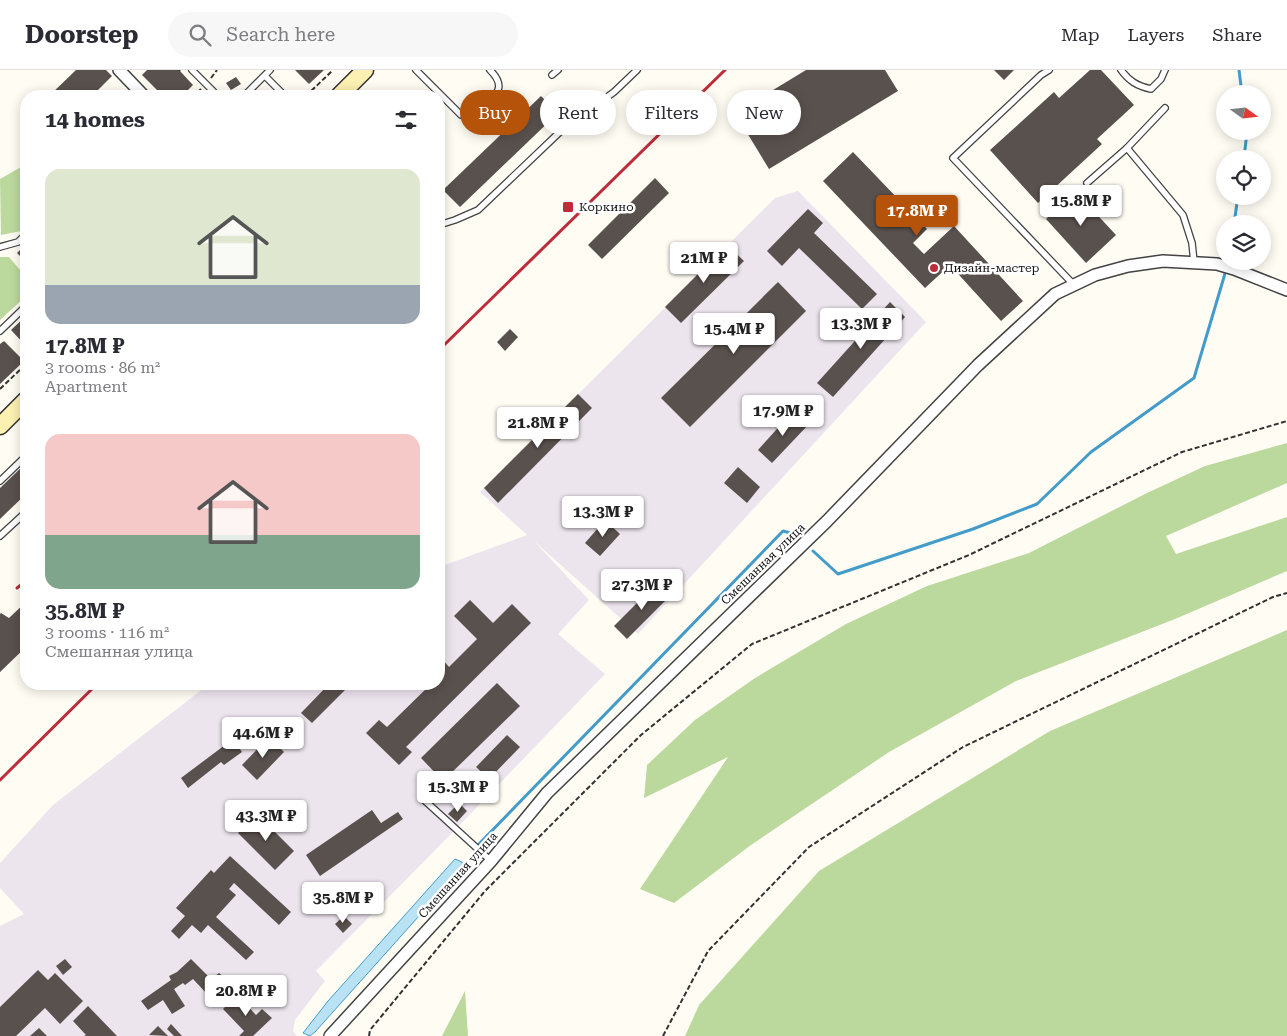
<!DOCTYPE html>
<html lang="en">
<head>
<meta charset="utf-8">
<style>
	:root { --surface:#fff; --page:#f7f7f7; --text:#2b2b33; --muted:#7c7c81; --line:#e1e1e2; --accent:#b45309 }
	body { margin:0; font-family:"Roboto Serif",serif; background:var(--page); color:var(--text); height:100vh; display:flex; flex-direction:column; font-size:19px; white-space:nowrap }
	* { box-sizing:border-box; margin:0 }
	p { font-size:16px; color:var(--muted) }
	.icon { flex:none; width:28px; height:28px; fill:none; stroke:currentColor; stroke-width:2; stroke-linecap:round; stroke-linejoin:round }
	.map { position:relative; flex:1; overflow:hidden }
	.side { position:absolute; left:20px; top:20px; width:425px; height:600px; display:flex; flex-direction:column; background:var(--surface); border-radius:20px; box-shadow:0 2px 12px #0003 }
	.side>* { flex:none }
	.hud { position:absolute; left:460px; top:20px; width:475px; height:45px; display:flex; gap:10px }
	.needle { width:32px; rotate:105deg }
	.buttons { position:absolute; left:1216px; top:15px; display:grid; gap:10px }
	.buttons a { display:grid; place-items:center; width:55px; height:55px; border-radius:50%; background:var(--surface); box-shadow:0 2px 12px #0003; font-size:25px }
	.price { position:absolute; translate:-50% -42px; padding:0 11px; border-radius:5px; background:#fff; color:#222; font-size:16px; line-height:32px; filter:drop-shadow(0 1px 2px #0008) }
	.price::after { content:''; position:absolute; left:50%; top:30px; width:15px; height:11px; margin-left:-8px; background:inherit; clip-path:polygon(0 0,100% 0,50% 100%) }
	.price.selected { background:var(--accent); color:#fff }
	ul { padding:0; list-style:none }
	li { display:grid; align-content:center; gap:10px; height:265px; padding:0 25px }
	li span { display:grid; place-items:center; height:155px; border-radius:15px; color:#555 }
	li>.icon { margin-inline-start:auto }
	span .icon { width:90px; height:90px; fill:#fffc; stroke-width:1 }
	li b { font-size:21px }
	h2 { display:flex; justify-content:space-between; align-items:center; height:60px; padding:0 25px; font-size:21px }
	.pill { padding:0 18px; border-radius:22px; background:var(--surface); box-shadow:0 2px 12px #0003; font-size:18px; line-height:45px }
	.pill.selected { background:var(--accent); color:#fff }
	header { display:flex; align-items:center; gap:30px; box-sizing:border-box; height:70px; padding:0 25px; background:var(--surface); border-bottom:1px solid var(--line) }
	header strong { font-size:24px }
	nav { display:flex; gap:28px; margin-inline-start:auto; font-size:18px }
	.search { width:350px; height:45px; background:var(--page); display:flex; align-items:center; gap:12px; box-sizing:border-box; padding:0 18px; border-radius:28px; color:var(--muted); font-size:19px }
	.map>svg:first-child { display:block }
</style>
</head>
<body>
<header>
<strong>Doorstep</strong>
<div class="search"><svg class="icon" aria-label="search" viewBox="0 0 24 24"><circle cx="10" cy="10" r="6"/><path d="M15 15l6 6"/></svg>Search here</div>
<nav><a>Map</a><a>Layers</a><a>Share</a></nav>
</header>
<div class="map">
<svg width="1287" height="966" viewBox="0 0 1287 966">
	<rect width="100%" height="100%" fill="#fffcf4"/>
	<polygon fill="#ede5ee" points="798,121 926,252 638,564 534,471 589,530 558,564 605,604 452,763 316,901 325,911 295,950 293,961 297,966 0,966 0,856 24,844 0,818 0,793 53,735 209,614 439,614 439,497 527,465 480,422 775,128"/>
	<g fill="#bcd99d">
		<polygon points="21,97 26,97 26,160 1,165 0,109"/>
		<polygon points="0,187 9,187 26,207 26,226 0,250"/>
		<polygon points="1287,373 1287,413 1166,466 1176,484 1287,447 1287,501 1175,549 1016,611 889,682 751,775 674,833 640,819 728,687 644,728 647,695 695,650 755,608 846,554 927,516 1029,483 1147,423 1205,396"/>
		<polygon points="1287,560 1287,966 685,966 699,935 819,801 1050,661"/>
		<polygon points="465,921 468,966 442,966"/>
	</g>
	<polygon fill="#bae2f5" stroke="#439bc9" points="455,789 462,792 463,797 315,962 310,966 303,963 328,931"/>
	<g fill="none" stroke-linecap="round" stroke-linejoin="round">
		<g stroke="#439bc9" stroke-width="3">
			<polyline points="1239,0 1242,24"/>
			<polyline points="1244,89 1247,61"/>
			<polyline points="1234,154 1238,126"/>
			<polyline points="813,481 838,504 973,459 1037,434 1091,382 1194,308 1224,207 1228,191"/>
			<polyline points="479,774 783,461 798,465"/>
		</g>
	</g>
	<g fill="#59514d">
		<polygon points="76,0 106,0 112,6 93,25 90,22 86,26 49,26"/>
		<polygon points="147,0 179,0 193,15 182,26 163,26 142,5"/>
		<polygon points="295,0 324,0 309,14"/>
		<polygon points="806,0 885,0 898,21 769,99 735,43"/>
		<polygon points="994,0 1014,0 1004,10"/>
		<polygon points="1090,0 1101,0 1134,35 1097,69 1102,74 1038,133 990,80 1054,22 1059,28"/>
		<polygon points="236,7 241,14 231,20 226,13"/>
		<polygon points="541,26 558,43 460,137 443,120"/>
		<polygon points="853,82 927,159 913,173 924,184 954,156 1023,231 1001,251 950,195 925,218 823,111"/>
		<polygon points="655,108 669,123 602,189 588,175"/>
		<polygon points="1076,122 1116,165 1086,193 1046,149"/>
		<polygon points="808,139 823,153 814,163 877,224 862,239 799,178 782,196 767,181"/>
		<polygon points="26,174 26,192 17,183"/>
		<polygon points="727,175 744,191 681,253 665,237"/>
		<polygon points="778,212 806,241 690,357 661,328"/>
		<polygon points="890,232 905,247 833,327 817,313"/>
		<polygon points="26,246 26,276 11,260"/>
		<polygon points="510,259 518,267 505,281 497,272"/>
		<polygon points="4,271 24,291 0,314 0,274"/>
		<polygon points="578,324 592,338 498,433 484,418"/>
		<polygon points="794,340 809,354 772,393 758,380"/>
		<polygon points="26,393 26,424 0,449 0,418"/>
		<polygon points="738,397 760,417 747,433 724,413"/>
		<polygon points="605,450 620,464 600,486 585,473"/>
		<polygon points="657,513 670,526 627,569 614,556"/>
		<polygon points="470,530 493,553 512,534 531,553 406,677 412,682 399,695 366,663 379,650 387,657 431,614 439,614 439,594 443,590 449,597 477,569 454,546"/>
		<polygon points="26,532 26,577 0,602 0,544 1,543 9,548"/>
		<polygon points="497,613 520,636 443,711 421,688"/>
		<polygon points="329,614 351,614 312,653 301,643"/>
		<polygon points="507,665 520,677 489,709 476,697"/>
		<polygon points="269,667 284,682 257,710 242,695"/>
		<polygon points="233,669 242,682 224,695 221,692 188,718 181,708"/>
		<polygon points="459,733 467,741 457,752 448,744"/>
		<polygon points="372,740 381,753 398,742 403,749 320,806 306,785"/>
		<polygon points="257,744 294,781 275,800 238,763"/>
		<polygon points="230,786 291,842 279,855 234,813 229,819 236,825 216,847 254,882 246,890 208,855 201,863 192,855 179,869 171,861 185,846 176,838 211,800 214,803"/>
		<polygon points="344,846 352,854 343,863 335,854"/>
		<polygon points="65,889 72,897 63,905 56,896"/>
		<polygon points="191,889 211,909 219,903 226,909 207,924 193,909 185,915 183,913 174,919 185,936 172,944 163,930 148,940 141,931 171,910 169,906 177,902"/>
		<polygon points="38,900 48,910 55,903 83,931 60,954 45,938 16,966 0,966 0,937"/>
		<polygon points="237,925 256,945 262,939 272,948 253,966 239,966 244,961 223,939"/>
		<polygon points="88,936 117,966 84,966 86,965 73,951"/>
		<polygon points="171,954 182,966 174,966 167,959"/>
		<polygon points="158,956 168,966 149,965"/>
		<polygon points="39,958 47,966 30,966"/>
	</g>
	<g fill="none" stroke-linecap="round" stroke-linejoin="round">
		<g stroke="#434343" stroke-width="8">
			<g id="service">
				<polyline points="192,0 218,26"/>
				<path d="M416,0l45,45 8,3c8,-3 13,-8 19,-14 13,-13 15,-21 2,-34"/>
				<polyline points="1049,0 1041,5 953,88 1074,215"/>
				<path d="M1121,0c8,11 16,16 30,19l10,-10 4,-9"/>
				<polyline points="552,5 558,0"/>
				<polyline points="265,6 285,26"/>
				<polyline points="244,26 270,0"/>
				<polyline points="1165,38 1127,78 1183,145 1192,173 1194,192"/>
				<polyline points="1087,113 1127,78"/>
				<polyline points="439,155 455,150 478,140 563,59 614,22 637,0"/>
				<polyline points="0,177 18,172 26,164"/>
				<polyline points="0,261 26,236"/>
				<polyline points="0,411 26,386"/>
				<polyline points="0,466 26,442"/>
				<polyline points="423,729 491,791"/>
			</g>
		</g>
		<g stroke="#434343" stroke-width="14">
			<g id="minor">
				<polyline points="119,0 144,26"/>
				<polyline points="330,966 491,791 547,723 827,451 978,295 1055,224 1095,205 1128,196 1163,191 1217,194 1234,199 1287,220"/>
			</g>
		</g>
		<g stroke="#323232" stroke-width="19">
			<g id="secondary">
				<polyline points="339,26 365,0"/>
				<polyline points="0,356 26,330"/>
			</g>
		</g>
		<g stroke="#323232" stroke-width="2" stroke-dasharray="5 2.5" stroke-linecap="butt">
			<polyline points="179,1 180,0"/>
			<polyline points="211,8 217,0"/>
			<polyline points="194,26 201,19"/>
			<polyline points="306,26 333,0"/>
			<polyline points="0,319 26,294"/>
			<polyline points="369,966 370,960 485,821 641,665 752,574 969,485 1182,382 1287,351"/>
			<polyline points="663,966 708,881 809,777 963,677 1273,527 1287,523"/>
		</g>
		<use href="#service" stroke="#fff" stroke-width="5.5"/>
		<use href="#minor" stroke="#fff" stroke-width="11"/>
		<use href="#secondary" stroke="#fcf0b2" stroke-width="16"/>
		<g stroke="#bd2c3a" stroke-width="3">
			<polyline points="439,280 725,0"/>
			<polyline points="17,518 26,511"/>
			<polyline points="0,710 97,614"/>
		</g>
	</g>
	<g fill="#bd2c3a" stroke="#fff" stroke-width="2">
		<rect x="562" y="131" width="12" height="12" rx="2.5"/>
		<circle cx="934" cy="198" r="5"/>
	</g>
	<g text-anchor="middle" stroke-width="5" stroke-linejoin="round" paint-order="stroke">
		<g font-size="12" fill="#101010" stroke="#fff" text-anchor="start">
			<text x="579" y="141">Коркино</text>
			<text x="944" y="202">Дизайн-мастер</text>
		</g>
		<g font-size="12" fill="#101010" stroke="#fff">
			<text transform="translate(763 494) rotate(-44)" y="4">Смешанная улица</text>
			<text transform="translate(458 805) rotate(-48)" y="4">Смешанная улица</text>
		</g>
	</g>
</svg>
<div class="buttons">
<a><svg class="needle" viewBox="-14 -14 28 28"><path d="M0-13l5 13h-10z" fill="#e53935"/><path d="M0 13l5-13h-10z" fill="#7c7c81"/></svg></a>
<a><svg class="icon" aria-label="locate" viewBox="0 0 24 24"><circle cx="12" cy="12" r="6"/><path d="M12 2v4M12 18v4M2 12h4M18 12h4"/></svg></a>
<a><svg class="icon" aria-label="layers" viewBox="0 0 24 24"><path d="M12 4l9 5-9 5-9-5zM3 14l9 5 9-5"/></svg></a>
</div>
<b class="price" style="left:1081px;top:157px">15.8M ₽</b>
<b class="price selected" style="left:917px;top:167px">17.8M ₽</b>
<b class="price" style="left:704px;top:214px">21M ₽</b>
<b class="price" style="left:861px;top:280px">13.3M ₽</b>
<b class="price" style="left:734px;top:285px">15.4M ₽</b>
<b class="price" style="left:783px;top:367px">17.9M ₽</b>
<b class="price" style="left:538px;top:379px">21.8M ₽</b>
<b class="price" style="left:603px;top:468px">13.3M ₽</b>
<b class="price" style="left:642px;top:541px">27.3M ₽</b>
<b class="price" style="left:263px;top:689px">44.6M ₽</b>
<b class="price" style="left:458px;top:743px">15.3M ₽</b>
<b class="price" style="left:266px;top:772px">43.3M ₽</b>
<b class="price" style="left:343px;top:854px">35.8M ₽</b>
<b class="price" style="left:246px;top:947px">20.8M ₽</b>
<div class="hud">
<a class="pill selected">Buy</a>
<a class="pill">Rent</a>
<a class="pill">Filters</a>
<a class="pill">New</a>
</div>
<section class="side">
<h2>14 homes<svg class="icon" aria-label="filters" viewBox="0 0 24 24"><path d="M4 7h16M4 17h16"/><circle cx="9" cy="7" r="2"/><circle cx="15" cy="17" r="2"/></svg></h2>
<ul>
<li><span style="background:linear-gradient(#dfe7d0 75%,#9aa5b1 0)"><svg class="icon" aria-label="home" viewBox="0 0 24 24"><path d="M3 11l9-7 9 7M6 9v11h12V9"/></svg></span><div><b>17.8M ₽</b><p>3 rooms · 86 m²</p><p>Apartment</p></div></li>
<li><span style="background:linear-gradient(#f6c9c9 65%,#7fa58c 0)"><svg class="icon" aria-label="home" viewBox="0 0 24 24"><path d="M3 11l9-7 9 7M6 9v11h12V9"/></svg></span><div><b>35.8M ₽</b><p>3 rooms · 116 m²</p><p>Смешанная улица</p></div></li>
</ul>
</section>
</div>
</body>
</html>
